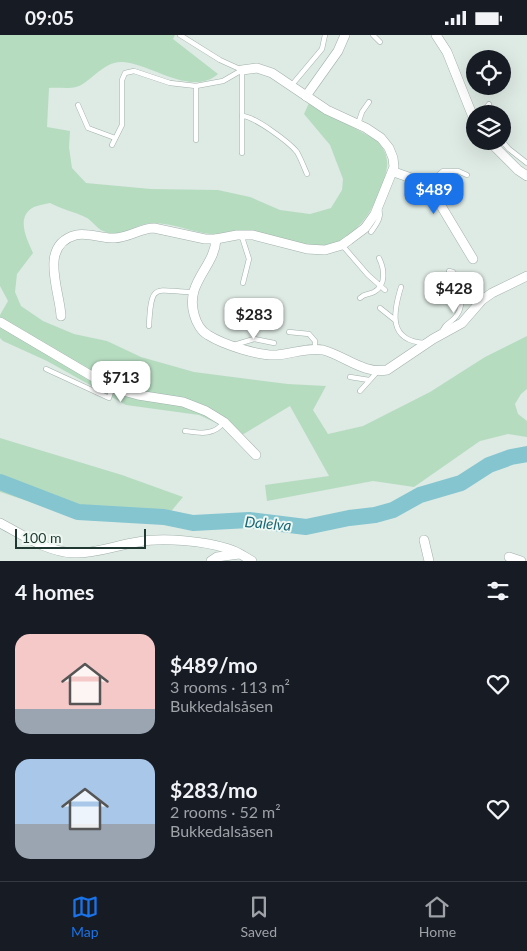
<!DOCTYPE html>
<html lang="en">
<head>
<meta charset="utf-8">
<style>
	:root { --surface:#171b24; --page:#20242c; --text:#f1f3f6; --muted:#9ea1a6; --line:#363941; --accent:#1a73e8 }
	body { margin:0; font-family:Lato,sans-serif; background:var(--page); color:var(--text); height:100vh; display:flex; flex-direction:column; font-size:19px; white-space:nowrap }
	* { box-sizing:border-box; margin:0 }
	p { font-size:16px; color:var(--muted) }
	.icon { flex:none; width:28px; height:28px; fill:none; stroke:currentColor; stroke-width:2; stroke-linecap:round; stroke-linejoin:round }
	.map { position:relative; height:526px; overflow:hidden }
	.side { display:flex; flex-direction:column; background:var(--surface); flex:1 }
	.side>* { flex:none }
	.controls { position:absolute; left:466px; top:15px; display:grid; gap:10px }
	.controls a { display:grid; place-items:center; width:45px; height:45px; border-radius:50%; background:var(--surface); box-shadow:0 5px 20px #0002; font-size:25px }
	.scale { position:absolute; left:15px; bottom:12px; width:131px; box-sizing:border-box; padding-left:5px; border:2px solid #1f3932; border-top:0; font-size:14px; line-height:18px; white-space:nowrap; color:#1f3932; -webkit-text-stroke:4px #eef7f2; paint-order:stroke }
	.price { position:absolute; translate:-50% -42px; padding:0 11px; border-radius:10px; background:#fff; color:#222; font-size:16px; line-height:32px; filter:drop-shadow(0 1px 2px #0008) }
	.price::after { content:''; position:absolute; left:50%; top:30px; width:15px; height:11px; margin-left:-8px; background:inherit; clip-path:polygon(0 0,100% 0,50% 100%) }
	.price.selected { background:var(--accent); color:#fff }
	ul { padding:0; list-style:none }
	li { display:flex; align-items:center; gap:15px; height:125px; padding:0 15px }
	li span { display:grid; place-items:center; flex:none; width:140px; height:100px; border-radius:15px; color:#555 }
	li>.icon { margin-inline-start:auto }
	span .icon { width:60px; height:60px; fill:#fffc; stroke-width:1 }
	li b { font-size:21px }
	h2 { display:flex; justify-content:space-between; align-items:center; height:60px; padding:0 15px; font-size:21px }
	.status { display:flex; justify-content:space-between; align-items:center; height:35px; padding:0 25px; background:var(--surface); direction:ltr }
	.status svg { height:14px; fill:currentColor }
	.tabs { display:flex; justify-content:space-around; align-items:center; height:70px; border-top:1px solid var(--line); background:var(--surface); font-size:14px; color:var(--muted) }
	.tabs a { display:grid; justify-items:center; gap:2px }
	.tabs .selected { color:var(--accent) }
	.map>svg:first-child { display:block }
</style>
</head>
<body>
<div class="status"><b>09:05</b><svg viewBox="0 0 49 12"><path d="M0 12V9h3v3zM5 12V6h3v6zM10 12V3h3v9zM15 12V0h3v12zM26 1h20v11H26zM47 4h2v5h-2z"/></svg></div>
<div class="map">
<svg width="527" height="526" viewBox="0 0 527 526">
	<rect width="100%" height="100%" fill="#deeae4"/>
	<g fill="#b6dcc0">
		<path d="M0,0h175l-2,4 45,35c-26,23 -67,-10 -95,-12 -19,-2 -34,22 -47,25 -8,2 -19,0 -27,1l-2,39 23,4 -1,16 3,21 14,15 65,6 67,1 32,7 30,13 30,4 21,-6 11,-18 1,-11 -13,-34 -26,-31 5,-11 67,37c16,16 12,29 5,49 -10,25 -25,47 -52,57 -20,6 -61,-15 -85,-16 -11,-1 -23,5 -34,4 -19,-2 -39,-12 -60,-11 -16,2 -29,16 -47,8 -7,-3 -11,-11 -18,-14 -10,-5 -24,-8 -35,-14 -5,1 -11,2 -16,4 -19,10 -7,32 -1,46l-16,21 -2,18 6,14 22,15 31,13 33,7 34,16 53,15 94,12 38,2 -13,24 15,24 35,-8 67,-34 55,-35 42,-21v53l-6,5 -6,10 3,10 9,7v16l-19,-3 -28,7 -66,46 -41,-6 -106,20 -2,-16 64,-9 -39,-70 -48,29 -43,-20 -73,-10 -79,-44 -44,-20 -3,-3v-23l8,-14 -8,-15z"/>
		<polygon points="0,403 122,440 183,462 163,486 114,485 61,477 0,457"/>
	</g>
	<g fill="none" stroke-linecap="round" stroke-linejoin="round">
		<polyline stroke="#84c5d0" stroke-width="16" points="0,447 78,477 164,482 193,488 249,485 306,492 349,483 375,480 393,475 420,460 461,448 489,430 511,422 527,419"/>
		<g stroke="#a1b1ab" stroke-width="5.5">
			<g id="lane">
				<polyline points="180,0 220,25 242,35"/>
				<polyline points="373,0 380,7"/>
				<polyline points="291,51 322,14 325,0"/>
				<polyline points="78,70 88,93 115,103"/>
				<polyline points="482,79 489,69"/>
				<path d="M242,81c12,0 47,26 55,36 4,7 7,15 10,22"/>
				<polyline points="358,89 362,77 369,67"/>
				<polyline points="196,105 196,51"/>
				<polyline points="502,106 509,114 527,128"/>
				<polyline points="112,110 122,90 122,45 125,38 134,36 170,48 196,51 223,46 242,35"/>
				<polyline points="242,118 242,35"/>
				<polyline points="428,149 443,136 458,136 467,140"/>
				<path d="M371,197c5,-7 11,-14 8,-23"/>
				<polyline points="241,199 249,224 243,248"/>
				<polyline points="342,210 368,240 385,255"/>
				<path d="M401,252c-8,26 -13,54 24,56"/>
				<path d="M360,263c5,-5 8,-3 14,-6 13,-7 10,-24 5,-34"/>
				<polyline points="380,273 395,285"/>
				<path d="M149,291c2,-45 6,-35 43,-34"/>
				<polyline points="289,297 309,299 315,306 315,315"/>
				<path d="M442,298c2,-10 10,-10 15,-18 8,-11 4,-34 -4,-43l-4,-1"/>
				<polyline points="234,310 254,304 274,308"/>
				<polyline points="46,334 109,363 112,353"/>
				<polyline points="350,342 369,345"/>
				<polyline points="360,356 378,336"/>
				<path d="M185,396c15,2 29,5 39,-9"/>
			</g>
		</g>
		<g stroke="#a1b1ab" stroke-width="10">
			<g id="street">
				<polyline points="436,0 447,17 475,87"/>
				<polyline points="306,61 338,16 345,0"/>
				<polyline points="489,106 518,135 527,141"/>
				<polyline points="394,137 428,149 473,224"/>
				<path d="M216,204c-1,28 -31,43 -22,75 2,8 7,17 14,21 16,10 51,21 69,20 15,-1 30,-8 46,-5 22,6 40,24 64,20l46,-31 29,-16 20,-23 10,-7 35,-17"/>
				<path d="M61,281c-1,-25 -23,-71 15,-81 12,-3 26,4 38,3 15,0 26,-10 40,-10l51,11h11l21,-4h16l54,14 18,1 17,-5 7,-5 16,-12 10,-14 19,-47 -1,-9 -4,-10 -8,-10 -15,-10 -39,-18 -55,-37 -15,-5 -15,2"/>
				<polyline points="0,287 112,353 138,360 183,367 206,376 224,387 256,420"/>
				<path d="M0,488c23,12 47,29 74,30 20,1 43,-8 64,-11 24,-5 67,-1 91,7 8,2 16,8 23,12"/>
				<polyline points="424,505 429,526"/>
				<polyline points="509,522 521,526"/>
				<polyline points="211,526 217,522 239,519"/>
			</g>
		</g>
		<use href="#lane" stroke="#fff" stroke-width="4.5"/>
		<use href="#street" stroke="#fff" stroke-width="9"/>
	</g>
	<g text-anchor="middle" stroke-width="4" stroke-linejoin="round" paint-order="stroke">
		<g font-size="15" font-style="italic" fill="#196675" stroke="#eef7f2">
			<text transform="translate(268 489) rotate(5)" y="5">Dalelva</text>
		</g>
	</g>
</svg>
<div class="controls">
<a><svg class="icon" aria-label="locate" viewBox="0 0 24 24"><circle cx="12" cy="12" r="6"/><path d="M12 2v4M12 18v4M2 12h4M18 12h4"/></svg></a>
<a><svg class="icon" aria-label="layers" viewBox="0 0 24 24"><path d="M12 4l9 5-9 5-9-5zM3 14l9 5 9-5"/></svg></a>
</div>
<div class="scale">100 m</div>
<b class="price selected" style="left:434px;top:180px">$489</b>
<b class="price" style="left:454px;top:279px">$428</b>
<b class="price" style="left:254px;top:305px">$283</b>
<b class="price" style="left:121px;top:368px">$713</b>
</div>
<section class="side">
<h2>4 homes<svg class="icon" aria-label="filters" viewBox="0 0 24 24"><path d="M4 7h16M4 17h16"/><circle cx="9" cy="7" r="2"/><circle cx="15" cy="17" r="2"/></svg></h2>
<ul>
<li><span style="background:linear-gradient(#f6c9c9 75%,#9aa5b1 0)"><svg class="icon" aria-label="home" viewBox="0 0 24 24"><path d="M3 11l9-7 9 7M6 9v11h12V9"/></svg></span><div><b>$489/mo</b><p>3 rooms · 113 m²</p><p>Bukkedalsåsen</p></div><svg class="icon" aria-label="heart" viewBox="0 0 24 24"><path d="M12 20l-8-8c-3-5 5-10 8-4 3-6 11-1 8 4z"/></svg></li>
<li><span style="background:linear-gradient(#a9c7e8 65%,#9aa5b1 0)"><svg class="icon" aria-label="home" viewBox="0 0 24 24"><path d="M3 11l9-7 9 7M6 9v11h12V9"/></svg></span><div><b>$283/mo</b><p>2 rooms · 52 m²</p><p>Bukkedalsåsen</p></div><svg class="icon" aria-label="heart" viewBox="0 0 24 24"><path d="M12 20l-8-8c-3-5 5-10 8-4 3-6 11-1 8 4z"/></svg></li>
</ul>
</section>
<nav class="tabs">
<a class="selected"><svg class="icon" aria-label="map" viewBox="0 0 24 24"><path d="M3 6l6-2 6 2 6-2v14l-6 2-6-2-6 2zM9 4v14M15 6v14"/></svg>Map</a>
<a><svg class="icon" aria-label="saved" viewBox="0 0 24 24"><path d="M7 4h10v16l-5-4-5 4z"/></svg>Saved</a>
<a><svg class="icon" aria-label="home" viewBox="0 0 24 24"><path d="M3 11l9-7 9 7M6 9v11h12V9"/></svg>Home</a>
</nav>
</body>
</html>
